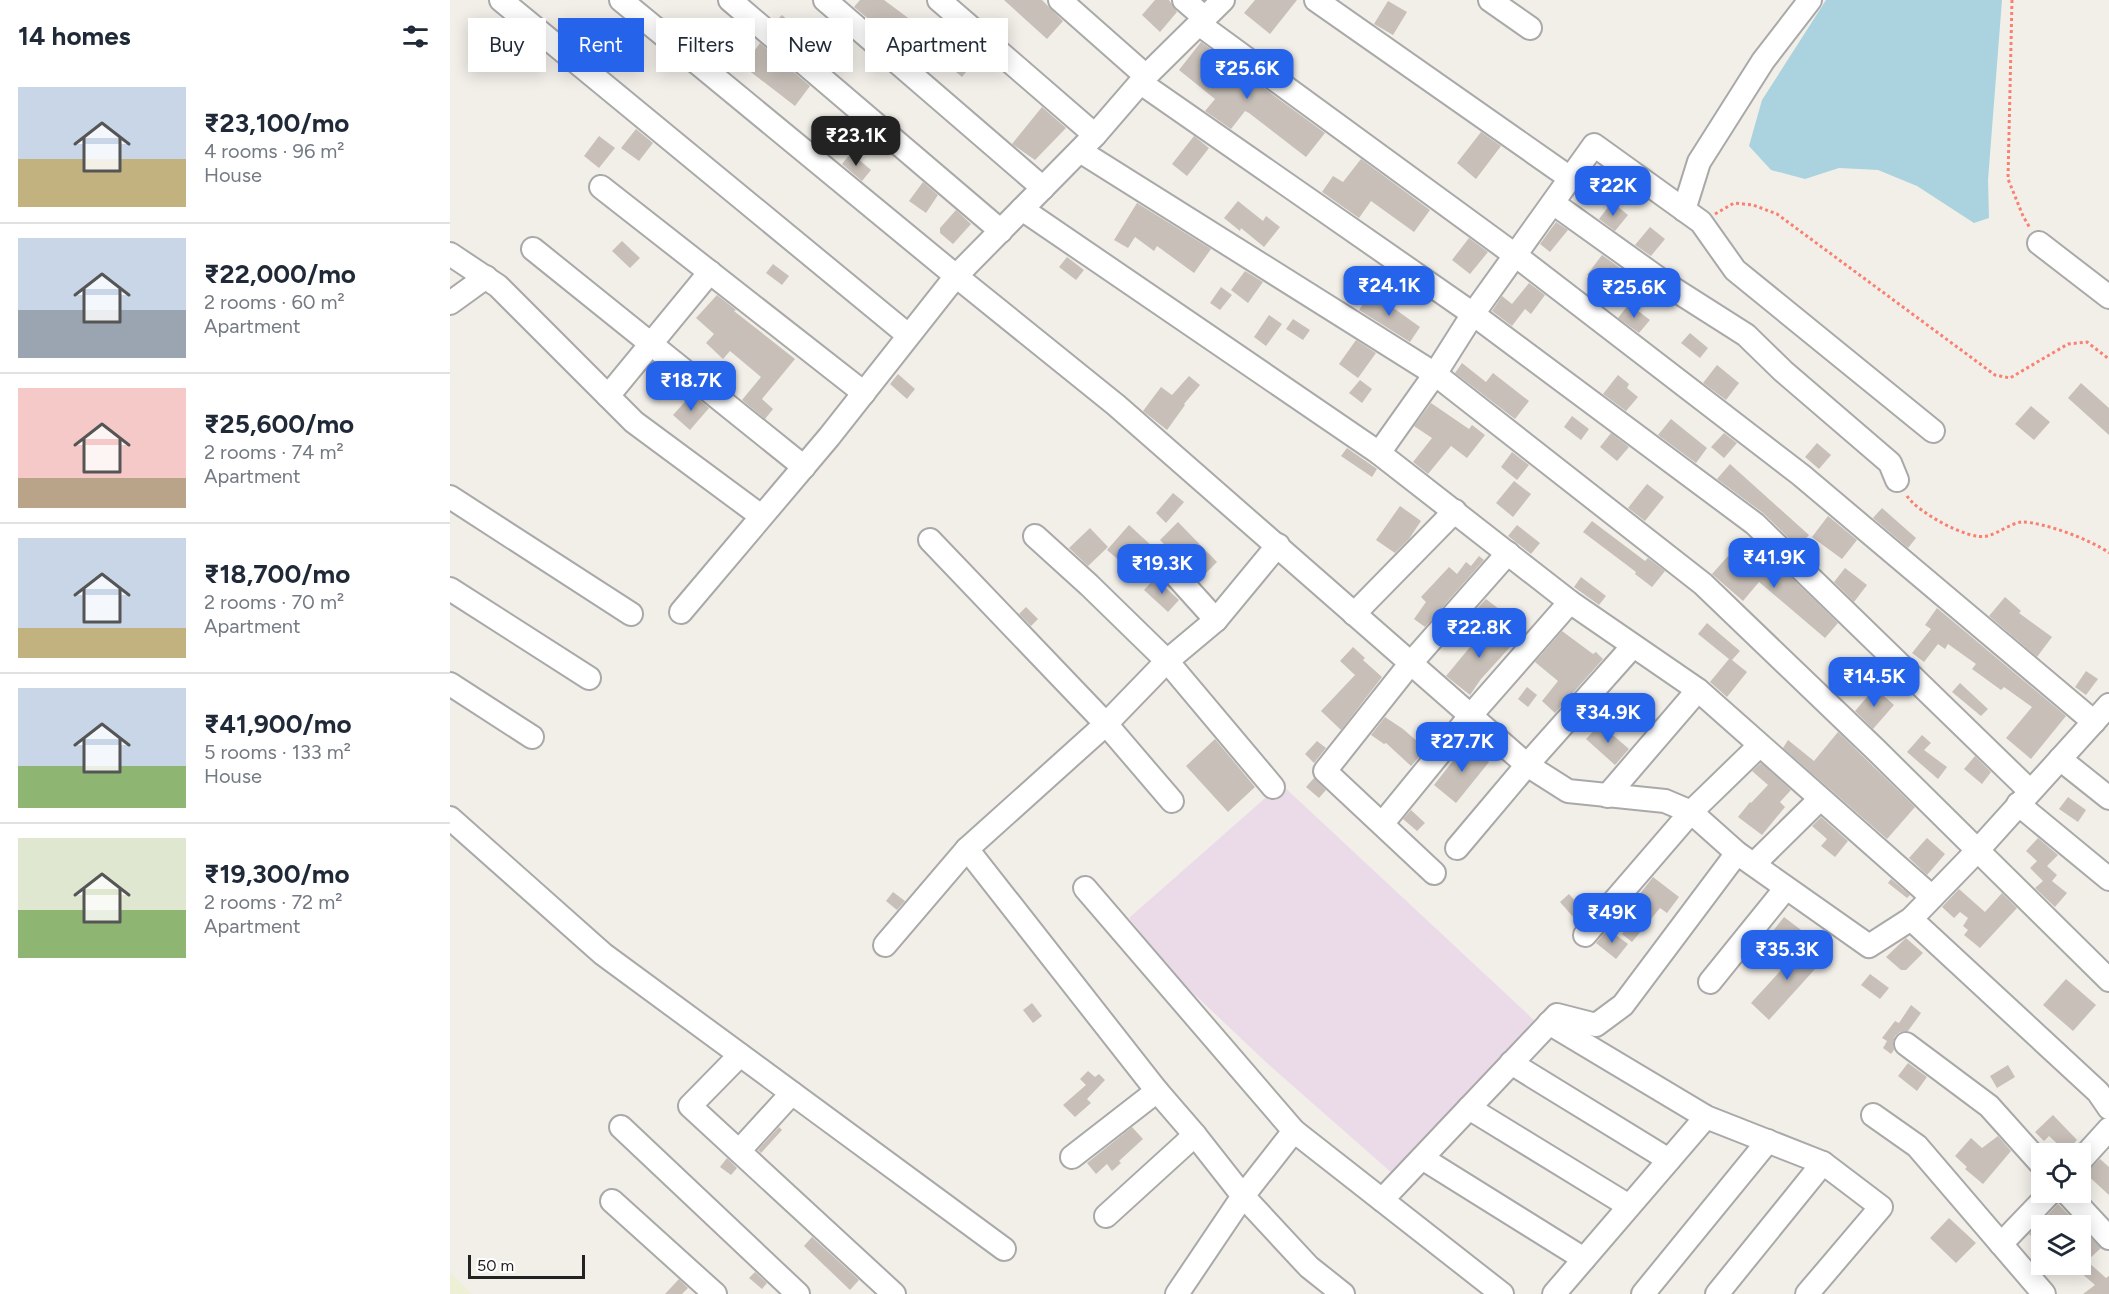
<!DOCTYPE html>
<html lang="en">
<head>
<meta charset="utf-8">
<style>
	:root { --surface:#fff; --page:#f6f6f7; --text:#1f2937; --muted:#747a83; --line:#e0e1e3; --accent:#2563eb }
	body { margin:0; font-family:Figtree,sans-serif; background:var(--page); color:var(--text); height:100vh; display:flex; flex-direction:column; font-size:22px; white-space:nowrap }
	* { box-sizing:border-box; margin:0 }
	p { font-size:20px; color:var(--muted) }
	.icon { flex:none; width:33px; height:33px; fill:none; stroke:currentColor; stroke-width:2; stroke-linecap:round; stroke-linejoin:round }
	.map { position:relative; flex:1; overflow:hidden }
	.side { display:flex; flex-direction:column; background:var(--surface); width:450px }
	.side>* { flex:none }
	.guide { position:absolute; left:18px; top:18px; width:570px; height:54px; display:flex; gap:12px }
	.buttons { position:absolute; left:1581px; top:1143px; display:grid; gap:12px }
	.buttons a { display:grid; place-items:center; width:60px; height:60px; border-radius:0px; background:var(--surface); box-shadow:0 3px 15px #0003; font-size:30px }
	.scale { position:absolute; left:18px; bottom:15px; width:117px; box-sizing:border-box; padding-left:6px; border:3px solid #222; border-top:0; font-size:16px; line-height:21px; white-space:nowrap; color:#222; -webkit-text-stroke:4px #fff; paint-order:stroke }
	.price { position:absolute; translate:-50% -51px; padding:0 14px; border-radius:12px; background:var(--accent); color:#fff; font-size:20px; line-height:39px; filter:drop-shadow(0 2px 3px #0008) }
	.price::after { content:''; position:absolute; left:50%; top:36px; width:18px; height:14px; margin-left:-9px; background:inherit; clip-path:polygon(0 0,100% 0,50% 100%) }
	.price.selected { background:#222; color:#fff }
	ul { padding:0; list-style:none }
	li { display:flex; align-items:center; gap:18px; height:150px; padding:0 18px }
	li+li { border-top:2px solid var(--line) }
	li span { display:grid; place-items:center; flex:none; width:168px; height:120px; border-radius:0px; color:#555 }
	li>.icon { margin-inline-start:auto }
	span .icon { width:72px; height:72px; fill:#fffc; stroke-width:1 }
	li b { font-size:26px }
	h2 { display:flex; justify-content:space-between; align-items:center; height:72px; padding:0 18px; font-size:26px }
	.chip { padding:0 21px; border-radius:0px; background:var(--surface); box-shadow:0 3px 15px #0003; font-size:21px; line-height:54px }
	.chip.selected { background:var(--accent); color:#fff }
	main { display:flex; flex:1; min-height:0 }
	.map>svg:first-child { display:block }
</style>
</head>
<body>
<main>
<section class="side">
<h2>14 homes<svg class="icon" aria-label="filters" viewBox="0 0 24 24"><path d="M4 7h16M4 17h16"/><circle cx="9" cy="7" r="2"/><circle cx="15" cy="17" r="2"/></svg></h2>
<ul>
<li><span style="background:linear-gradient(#c9d6e8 60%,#c2b280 0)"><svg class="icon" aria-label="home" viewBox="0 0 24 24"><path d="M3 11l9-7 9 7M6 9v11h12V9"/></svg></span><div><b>₹23,100/mo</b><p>4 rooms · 96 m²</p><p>House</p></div></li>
<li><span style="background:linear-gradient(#c9d6e8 60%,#9aa5b1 0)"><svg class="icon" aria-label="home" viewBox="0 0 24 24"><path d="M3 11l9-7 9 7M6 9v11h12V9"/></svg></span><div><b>₹22,000/mo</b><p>2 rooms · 60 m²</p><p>Apartment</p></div></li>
<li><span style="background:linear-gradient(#f6c9c9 75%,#b9a48a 0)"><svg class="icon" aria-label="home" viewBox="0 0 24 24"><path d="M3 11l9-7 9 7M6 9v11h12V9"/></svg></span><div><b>₹25,600/mo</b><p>2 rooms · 74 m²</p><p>Apartment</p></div></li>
<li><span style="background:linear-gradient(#c9d6e8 75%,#c2b280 0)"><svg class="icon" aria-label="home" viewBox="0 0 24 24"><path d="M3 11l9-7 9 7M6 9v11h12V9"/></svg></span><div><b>₹18,700/mo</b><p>2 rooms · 70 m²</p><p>Apartment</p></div></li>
<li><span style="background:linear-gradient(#c9d6e8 65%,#8fb573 0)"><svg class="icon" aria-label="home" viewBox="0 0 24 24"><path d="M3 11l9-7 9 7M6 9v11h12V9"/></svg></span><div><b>₹41,900/mo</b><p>5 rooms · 133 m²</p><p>House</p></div></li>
<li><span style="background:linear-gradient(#dfe7d0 60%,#8fb573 0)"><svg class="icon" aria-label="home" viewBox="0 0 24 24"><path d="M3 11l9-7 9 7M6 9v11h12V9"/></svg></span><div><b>₹19,300/mo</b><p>2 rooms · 72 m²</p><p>Apartment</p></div></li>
</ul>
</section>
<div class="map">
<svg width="1659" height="1294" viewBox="0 0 1659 1294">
	<rect width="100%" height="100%" fill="#f2efe9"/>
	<polygon fill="#ebdbe8" points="831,784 1085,1021 943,1174 818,1064 726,977 679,918"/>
	<polygon fill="#eef0d5" points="0,1272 22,1294 0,1294"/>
	<polygon fill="#aad3df" points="1376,0 1552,0 1538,180 1539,218 1524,223 1467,186 1428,170 1389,168 1355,179 1321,170 1299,146 1312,100"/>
	<g fill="#c7bfb8">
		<polygon points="410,0 434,0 461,20 446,42 404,7"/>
		<polygon points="554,0 592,0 613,21 597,39"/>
		<polygon points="705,0 719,0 727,12 710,32 692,15"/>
		<polygon points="805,0 847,0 820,34 794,13"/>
		<polygon points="938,1 957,12 943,35 924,24"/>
		<polygon points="332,15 345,27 340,33 326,21"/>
		<polygon points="751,42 875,133 856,157 799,113 795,111 781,129 755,111 765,99 729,70"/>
		<polygon points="310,43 360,86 345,106 293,66"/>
		<polygon points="503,51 521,66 512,77 494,62"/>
		<polygon points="592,107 616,128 585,160 562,144"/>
		<polygon points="186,129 203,143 189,161 171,148"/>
		<polygon points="1031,132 1051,146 1026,179 1007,163"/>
		<polygon points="149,136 165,148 149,168 134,156"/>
		<polygon points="744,136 759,148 737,176 722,164"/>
		<polygon points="401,153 421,170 412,181 392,164"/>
		<polygon points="911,159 980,210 964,232 921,201 909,218 872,192 883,176 893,182"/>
		<polygon points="473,182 488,195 476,213 459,201"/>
		<polygon points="788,201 813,221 816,216 830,227 814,247 791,228 790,231 774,218"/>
		<polygon points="1162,202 1178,215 1165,231 1149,219"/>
		<polygon points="687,203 761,249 744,273 707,246 704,251 685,237 678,248 664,240"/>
		<polygon points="506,210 521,224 503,244 490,233 490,228"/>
		<polygon points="1106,222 1118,230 1100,252 1090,244"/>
		<polygon points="1200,227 1215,239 1201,256 1185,245"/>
		<polygon points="1019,238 1038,252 1020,274 1002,260"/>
		<polygon points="172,241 190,258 180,268 162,251"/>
		<polygon points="1152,255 1187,280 1170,302 1137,275"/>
		<polygon points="617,257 634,270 626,280 609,267"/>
		<polygon points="323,264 339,276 332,285 316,273"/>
		<polygon points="795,271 813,282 798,303 781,290"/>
		<polygon points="1079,283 1095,295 1081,314 1075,309 1062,326 1042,311 1052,296 1062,304"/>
		<polygon points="771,287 782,295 770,310 760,303"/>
		<polygon points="921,292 970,327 960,342 909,310"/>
		<polygon points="267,295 286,310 284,311 345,359 312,399 323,409 315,419 292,400 311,377 280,351 273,359 256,343 264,334 246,318"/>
		<polygon points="1179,304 1200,320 1189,333 1168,318"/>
		<polygon points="819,315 832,324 816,346 804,337"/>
		<polygon points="843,319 860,330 853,340 836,329"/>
		<polygon points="1240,333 1258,348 1250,358 1231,343"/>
		<polygon points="906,340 926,353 908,378 889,364"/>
		<polygon points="1012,363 1036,382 1043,373 1079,401 1065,419 1005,373"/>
		<polygon points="1267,365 1289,383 1276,400 1253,383"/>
		<polygon points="448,374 465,389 457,399 440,384"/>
		<polygon points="1168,375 1179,384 1177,388 1188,397 1176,411 1153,394"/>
		<polygon points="739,376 750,385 734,404 735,405 717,430 693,411 711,387 722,395"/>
		<polygon points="910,380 922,389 912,403 899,393"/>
		<polygon points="1631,383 1659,408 1659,435 1618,398"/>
		<polygon points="242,394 259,408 240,430 223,415"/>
		<polygon points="981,403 1019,429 1022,425 1035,435 1017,458 1001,446 978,474 963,462 982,438 964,426"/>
		<polygon points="1581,406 1600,422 1584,440 1565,424"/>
		<polygon points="1122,416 1139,429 1131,440 1114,427"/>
		<polygon points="1221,419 1257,448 1246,463 1208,435"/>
		<polygon points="1161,433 1179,447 1167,461 1150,447"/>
		<polygon points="1274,433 1287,443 1274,458 1261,447"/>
		<polygon points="1367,443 1381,455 1369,469 1355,457"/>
		<polygon points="897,448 927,469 922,477 891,456"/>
		<polygon points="1062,452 1079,465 1067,480 1051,467"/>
		<polygon points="1280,464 1359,535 1348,547 1313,513 1267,479"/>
		<polygon points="1064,481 1081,494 1063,517 1046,503"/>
		<polygon points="1197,484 1214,497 1195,521 1178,508"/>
		<polygon points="723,493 734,502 716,523 706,513"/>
		<polygon points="950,506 971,521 959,539 945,553 926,540"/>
		<polygon points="1432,508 1466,538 1458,548 1423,518"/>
		<polygon points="1378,516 1407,540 1392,559 1362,537"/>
		<polygon points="1142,521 1195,561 1198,558 1215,571 1202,587 1185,574 1186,572 1133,532"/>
		<polygon points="728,522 767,562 749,580 710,540"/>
		<polygon points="679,525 703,547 697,553 697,561 685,574 657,550"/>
		<polygon points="1067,525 1090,543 1081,554 1058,536"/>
		<polygon points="640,528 658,547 638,566 619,548"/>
		<polygon points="1311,548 1388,623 1375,638 1309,582 1293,601 1262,574 1278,556 1293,569"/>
		<polygon points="1029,556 1034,560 975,627 964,619 976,602 971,597 999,567 1007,574 1016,562 1021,566"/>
		<polygon points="1395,568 1417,585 1404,602 1384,582"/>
		<polygon points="1131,577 1156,596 1149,605 1124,587"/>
		<polygon points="705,578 729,600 718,612 694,590"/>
		<polygon points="1555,597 1571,611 1569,613 1602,637 1587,657 1539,616"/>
		<polygon points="1036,599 1049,609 1036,626 1021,615"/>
		<polygon points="576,607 588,619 581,626 569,614"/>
		<polygon points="1487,608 1616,716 1581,759 1556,738 1582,707 1554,687 1551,690 1522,669 1526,664 1498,644 1495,649 1488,644 1474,662 1462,653 1481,629 1475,625"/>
		<polygon points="1040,623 1062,645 1031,679 1020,695 996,676"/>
		<polygon points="1257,623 1290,651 1282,660 1297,672 1277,697 1260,682 1279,659 1248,634"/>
		<polygon points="1112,631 1143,654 1146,652 1153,659 1105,713 1092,701 1108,681 1085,662"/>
		<polygon points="903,647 915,658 913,660 932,677 891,730 871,711 905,675 890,661"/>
		<polygon points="1636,671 1648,679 1636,695 1625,687"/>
		<polygon points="1510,683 1538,709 1531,716 1502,692"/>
		<polygon points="1077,687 1087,695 1078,707 1068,699"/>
		<polygon points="1425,688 1444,705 1423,729 1405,711"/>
		<polygon points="935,717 953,729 976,749 961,766 936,743 934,744 921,735"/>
		<polygon points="1150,724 1179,749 1165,765 1136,739"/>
		<polygon points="1388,732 1465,807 1437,839 1333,748 1338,740 1364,761"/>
		<polygon points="1472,735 1481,743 1474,750 1497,767 1488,779 1457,752"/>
		<polygon points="765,739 805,787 778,812 736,766"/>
		<polygon points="867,741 876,748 864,763 855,754"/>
		<polygon points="1017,743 1039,762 1006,803 984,785"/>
		<polygon points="1525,756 1541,772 1532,784 1514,769"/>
		<polygon points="1311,763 1341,790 1330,802 1335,807 1312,835 1288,817 1300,802 1301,803 1318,785 1302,771"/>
		<polygon points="864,778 876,790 869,798 856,787"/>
		<polygon points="1618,797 1636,810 1628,822 1609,809"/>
		<polygon points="961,810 975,823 967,831 953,819"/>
		<polygon points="1371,817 1398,841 1385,857 1371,846 1377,839 1362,826"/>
		<polygon points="1477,838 1495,854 1477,875 1459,858"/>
		<polygon points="1588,838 1608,855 1597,866 1607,875 1602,881 1617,893 1605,907 1585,888 1593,881 1580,868 1587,861 1576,851"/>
		<polygon points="1203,877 1229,897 1217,913 1210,908 1182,942 1172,934 1187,916 1178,909"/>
		<polygon points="1441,879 1460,895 1457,898 1438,883"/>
		<polygon points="1509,889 1535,912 1552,893 1567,908 1530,948 1514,935 1518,930 1513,926 1518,918 1510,912 1504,918 1492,907"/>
		<polygon points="443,892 455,901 447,910 436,901"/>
		<polygon points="1119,894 1133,910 1124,918 1110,902"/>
		<polygon points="1334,917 1355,933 1345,947 1323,931"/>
		<polygon points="1158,929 1178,944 1166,959 1146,943"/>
		<polygon points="1456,938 1473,953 1456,970 1451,970 1436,957"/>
		<polygon points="1356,943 1374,959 1319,1020 1301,1003"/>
		<polygon points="1420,974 1439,988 1430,999 1411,985"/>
		<polygon points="1616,979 1646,1005 1623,1031 1593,1005"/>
		<polygon points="582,1003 592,1016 583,1023 573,1010"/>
		<polygon points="1461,1005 1471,1013 1458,1031 1450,1032 1445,1036 1443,1043 1444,1050 1441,1054 1433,1048 1437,1041 1432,1038 1445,1021 1449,1023"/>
		<polygon points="1458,1063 1477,1077 1467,1091 1448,1076"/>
		<polygon points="1558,1065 1565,1077 1547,1088 1540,1076"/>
		<polygon points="638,1071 645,1077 649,1074 655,1080 637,1099 641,1103 625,1117 613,1105 636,1085 630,1079"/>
		<polygon points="1603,1115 1627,1140 1616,1152 1599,1136 1594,1141 1585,1132"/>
		<polygon points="329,1127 332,1130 311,1153 308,1150"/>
		<polygon points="682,1127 693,1139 669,1161 671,1163 662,1171 657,1164 646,1174 637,1163"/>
		<polygon points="1548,1136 1561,1151 1533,1184 1515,1169 1517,1167 1505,1156 1521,1138 1532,1148"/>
		<polygon points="277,1158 287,1168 281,1175 270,1167"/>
		<polygon points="1650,1159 1659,1167 1659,1195 1635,1173"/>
		<polygon points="1608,1204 1622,1218 1614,1226 1592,1226 1592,1247 1579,1234"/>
		<polygon points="1499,1218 1526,1243 1506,1263 1480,1238"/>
		<polygon points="1630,1227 1651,1248 1637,1261 1656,1278 1659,1276 1659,1294 1633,1294 1645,1285 1630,1272"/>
		<polygon points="362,1237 409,1280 400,1290 354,1246"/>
		<polygon points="305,1272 317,1283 312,1289 299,1278"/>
		<polygon points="229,1279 238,1288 232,1294 215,1294"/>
	</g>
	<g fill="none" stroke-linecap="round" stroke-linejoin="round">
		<g stroke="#a9a9a9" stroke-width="26">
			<g id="minor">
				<polyline points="51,0 458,335"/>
				<polyline points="171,0 506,276 379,437 231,612"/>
				<polyline points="280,0 551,231"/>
				<polyline points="375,0 593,188"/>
				<polyline points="489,0 645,135"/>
				<polyline points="610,0 696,76"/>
				<polyline points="734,0 755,18"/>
				<polyline points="773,0 696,76 645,135 506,276 666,405 1077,765 1118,791 1215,801 1241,812 1287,853 1419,946 1461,919 1527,851 1659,705"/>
				<polyline points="866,0 1120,178"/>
				<polyline points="1040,0 1080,28"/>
				<polyline points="749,24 1065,255 1351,475 1644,722"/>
				<polyline points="691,83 1023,314 1305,524 1580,791"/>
				<polyline points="630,151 985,374 1253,584 1426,750 1659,980"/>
				<polyline points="151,187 414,393"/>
				<polyline points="1103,203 1219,286 1296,335 1333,371 1440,463 1447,480"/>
				<polyline points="572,209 929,453 1120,602 1248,690 1482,897"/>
				<polyline points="1234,210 1249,162 1313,61 1360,0"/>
				<polyline points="1589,243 1659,297"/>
				<polyline points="83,249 354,467"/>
				<polyline points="0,254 48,286 184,422 311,516"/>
				<polyline points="0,303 36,277"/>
				<polyline points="158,396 260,272"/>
				<polyline points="929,453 985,374 1023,314 1144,145 1251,222 1285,270 1483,431"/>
				<polyline points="0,497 181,614"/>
				<polyline points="585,536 639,585 717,661 823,787"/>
				<polyline points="480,540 656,724 722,801"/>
				<polyline points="710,558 766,620"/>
				<polyline points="0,589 139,678"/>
				<polyline points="904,614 1005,511"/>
				<polyline points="0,684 82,737"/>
				<polyline points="1610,759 1659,798"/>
				<polyline points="1157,796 1248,690"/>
				<polyline points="1568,804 1659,879"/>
				<polyline points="0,818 153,954 554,1249"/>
				<polyline points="932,824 1021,715 1120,602"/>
				<polyline points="1007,848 1077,765 1183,646"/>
				<polyline points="517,849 707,1091 745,1135 793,1196 859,1267 893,1294"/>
				<polyline points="1305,863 1370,799"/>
				<polyline points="984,873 875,771 960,664 1058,553"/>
				<polyline points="635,888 844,1131 1052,1294"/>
				<polyline points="1461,919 1648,1092 1659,1108"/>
				<polyline points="1135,935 1241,812 1309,746"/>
				<polyline points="435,945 517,849 656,724 717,661 766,620 828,545"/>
				<polyline points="1260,982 1336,888"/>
				<polyline points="1099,1023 1256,1117 1373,1163 1431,1207 1357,1294"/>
				<polyline points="1456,1044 1539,1106 1592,1165"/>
				<polyline points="290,1055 240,1106 444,1294"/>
				<polyline points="1061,1063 1219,1160"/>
				<polyline points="1019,1108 1179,1206"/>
				<polyline points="1423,1115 1467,1146 1594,1294"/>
				<polyline points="171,1127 348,1294"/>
				<polyline points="289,1151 342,1093"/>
				<polyline points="622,1157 707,1091"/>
				<polyline points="972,1158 1134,1259"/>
				<polyline points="1630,1161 1659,1129"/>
				<polyline points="1616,1192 1659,1238"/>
				<polyline points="932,1200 1107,1015 1146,1025 1173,1005 1287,853"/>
				<polyline points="162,1201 265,1294"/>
				<polyline points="656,1216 745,1135"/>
				<polyline points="1551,1244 1601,1192"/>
				<polyline points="727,1294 793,1196 844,1131"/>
				<polyline points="1104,1294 1256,1117"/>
				<polyline points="1193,1294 1318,1141"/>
				<polyline points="1267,1294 1373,1163"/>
			</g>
		</g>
		<g stroke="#fa8072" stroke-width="3" stroke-dasharray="3 3" stroke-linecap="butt">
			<polyline points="1562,0 1558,179 1573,216 1580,228"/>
			<polyline points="1265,214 1284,203 1303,205 1327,214 1545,375 1560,378 1618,344 1637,342 1659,359"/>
			<path d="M1457,496c10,16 62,45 80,40 12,-3 24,-13 35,-14 21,0 70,18 87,31"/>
		</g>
		<use href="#minor" stroke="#fff" stroke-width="22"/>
	</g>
</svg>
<div class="buttons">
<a><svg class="icon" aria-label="locate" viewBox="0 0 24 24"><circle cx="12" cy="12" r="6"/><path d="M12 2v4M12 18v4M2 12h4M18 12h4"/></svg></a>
<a><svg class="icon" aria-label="layers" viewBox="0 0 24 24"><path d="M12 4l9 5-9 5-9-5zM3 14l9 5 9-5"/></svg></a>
</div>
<div class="scale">50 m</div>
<b class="price" style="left:797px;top:100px">₹25.6K</b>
<b class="price selected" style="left:406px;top:167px">₹23.1K</b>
<b class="price" style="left:1163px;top:217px">₹22K</b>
<b class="price" style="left:939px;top:317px">₹24.1K</b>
<b class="price" style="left:1184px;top:319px">₹25.6K</b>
<b class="price" style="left:241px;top:412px">₹18.7K</b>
<b class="price" style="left:1324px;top:589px">₹41.9K</b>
<b class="price" style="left:712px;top:595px">₹19.3K</b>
<b class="price" style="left:1029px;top:659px">₹22.8K</b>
<b class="price" style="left:1424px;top:708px">₹14.5K</b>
<b class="price" style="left:1158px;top:744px">₹34.9K</b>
<b class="price" style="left:1012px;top:773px">₹27.7K</b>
<b class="price" style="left:1162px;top:944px">₹49K</b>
<b class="price" style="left:1337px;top:981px">₹35.3K</b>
<div class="guide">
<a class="chip">Buy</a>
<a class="chip selected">Rent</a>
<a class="chip">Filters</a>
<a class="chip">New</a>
<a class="chip">Apartment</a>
</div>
</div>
</main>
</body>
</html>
